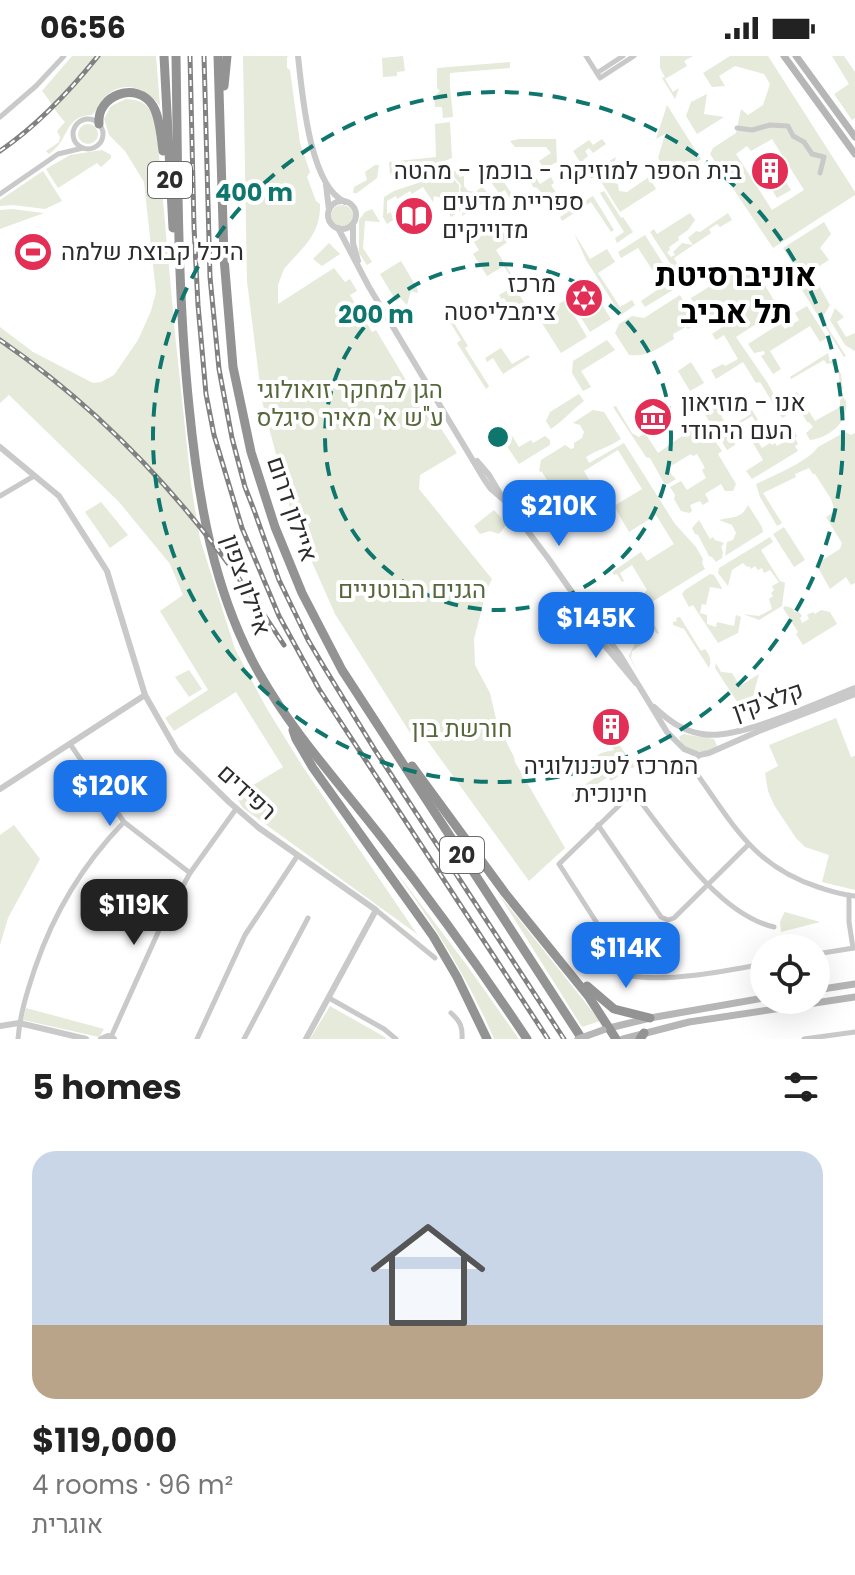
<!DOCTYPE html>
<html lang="en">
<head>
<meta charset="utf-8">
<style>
	:root { --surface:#fff; --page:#f6f6f6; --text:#222; --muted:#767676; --accent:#1a73e8 }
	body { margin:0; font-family:Poppins,Heebo,sans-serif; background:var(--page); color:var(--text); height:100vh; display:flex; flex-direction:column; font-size:30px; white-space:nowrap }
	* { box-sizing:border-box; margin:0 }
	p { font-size:26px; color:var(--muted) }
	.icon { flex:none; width:44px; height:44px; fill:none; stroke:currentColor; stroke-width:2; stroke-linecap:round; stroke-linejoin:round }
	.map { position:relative; height:983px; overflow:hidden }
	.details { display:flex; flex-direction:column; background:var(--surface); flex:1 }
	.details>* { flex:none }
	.controls { position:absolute; left:750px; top:878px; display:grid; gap:16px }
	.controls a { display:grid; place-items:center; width:80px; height:80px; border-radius:50%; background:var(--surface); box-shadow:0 8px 32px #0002; font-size:40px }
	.price { position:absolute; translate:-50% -68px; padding:0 18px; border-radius:16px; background:var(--accent); color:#fff; font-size:26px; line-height:52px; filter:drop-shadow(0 2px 4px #0008) }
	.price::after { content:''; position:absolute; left:50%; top:48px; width:24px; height:18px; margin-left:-12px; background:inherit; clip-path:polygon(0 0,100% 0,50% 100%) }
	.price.active { background:#222; color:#fff }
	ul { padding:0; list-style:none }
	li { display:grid; align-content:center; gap:16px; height:424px; padding:0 32px }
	li span { display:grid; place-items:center; height:248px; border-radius:24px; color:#555 }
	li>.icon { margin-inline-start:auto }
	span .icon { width:144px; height:144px; fill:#fffc; stroke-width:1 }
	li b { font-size:34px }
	h2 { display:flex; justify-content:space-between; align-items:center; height:96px; padding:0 32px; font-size:34px }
	.status { display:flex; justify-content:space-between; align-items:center; height:56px; padding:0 40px; background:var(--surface); direction:ltr }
	.status svg { height:22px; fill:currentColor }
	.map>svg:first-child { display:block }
</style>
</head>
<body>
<div class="status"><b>06:56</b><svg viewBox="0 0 49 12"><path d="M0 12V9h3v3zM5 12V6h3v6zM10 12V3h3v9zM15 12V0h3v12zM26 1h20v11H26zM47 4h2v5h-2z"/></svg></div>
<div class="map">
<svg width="855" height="983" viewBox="0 0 855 983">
	<rect width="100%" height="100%" fill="#fff"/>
	<g fill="#e5eada" fill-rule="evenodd">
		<path d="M72,0h84l4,50c-15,-19 -38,-28 -57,-7 -5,5 -5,11 -11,16 -29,1 -21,24 -43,39l-3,-3 13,-9 1,-5 -3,-6 8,-9c-10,-10 -14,-21 -23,-31z"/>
		<path d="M243,0h46l-2,1v11l3,2 10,73 10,29 -3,5 9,24 4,3c1,31 -18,44 -36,65l-6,16v19l56,-36 11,14 5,-3 7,12 -7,4 22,37 4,-2 59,99 5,-2 17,26 -37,22 -1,14 73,90 -5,10 -13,50 1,26 15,28 7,30 17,34 1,5 50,86 -36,33 -108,-149 -7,7 -79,-125 -42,-95 -31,-118 -15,-120z"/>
		<polygon points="403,0 405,15 397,16 397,20 383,21 382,2"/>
		<polygon points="660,0 693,0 684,5 687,10 665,23 673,36 679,32 675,43 662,22 665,21 660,12"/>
		<path d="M730,0h38l87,136v3l-82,53 -63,-94 3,-6 23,-15 5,-24 7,6 15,-10 7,-21 -6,-10 -29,-8 -16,10 6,10 -13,1 -9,-14zM772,83l32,51 -32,20 -36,-56 11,-8 4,5z"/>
		<polygon points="832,0 844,0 855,16 855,62 852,64 834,38 849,28"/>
		<path d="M510,6v6l-60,5c-1,15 2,28 3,44l-10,1 -1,-11h-7l-1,-11 6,-5 -3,-3v-20z"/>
		<polygon points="707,38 704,58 724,61 697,78 686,60 691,46"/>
		<path d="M126,43c30,1 28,22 32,46l17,189 16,150 9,55 35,110 32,60 36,58 114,167 -174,-126 -8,-12 48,-29 -47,-75 -62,39 -9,-13 43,-28 -48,-79 23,-16 -13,-31 -51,-62 -110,-107 -9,8v-76l33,25 60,31 8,-1 13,-7 24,-35 13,-29 5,-19 -12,-110 -19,-31 -16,-16 -5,-16 7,-13z"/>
		<polygon points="667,49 701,103 671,123 658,102 665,78 656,83"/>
		<polygon points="450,66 452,102 412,118 403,115 390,118 389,106 436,101 435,68"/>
		<circle cx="88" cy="78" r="10"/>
		<polygon points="519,83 556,83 557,106 544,113 539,105 551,97 546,91 515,91 510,85"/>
		<polygon points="602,83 606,88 593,97 589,92 585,95 588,100 583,104 591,116 616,101 614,108 591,123 573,95 589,84 593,89"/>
		<polygon points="102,94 111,99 111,102 101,111 97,107 58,132 46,113 70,99"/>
		<polygon points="375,109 379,109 377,122 357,137 353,137 354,131 367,124 365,116"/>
		<polygon points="459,114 459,121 464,120 464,130 468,135 476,136 482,130 489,139 487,141 489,143 462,160 465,144 460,134 461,129 450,116"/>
		<polygon points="43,115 62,145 45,153 13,149 0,150 0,144"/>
		<polygon points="497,116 518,147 514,149 505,134 499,137 488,122 489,117"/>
		<path d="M448,117l11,12c-1,12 5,11 1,26l-9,6c-4,-7 -4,-13 -8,-19l-9,-2 -1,6 -10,-15 -11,7 -2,-3 -13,8 -1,-3 -9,5v13l4,-2 2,8 -6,4 -4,-7 1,-20 10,-6z"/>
		<polygon points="525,117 527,117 532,125 536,122 540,128 551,121 554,127 551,129 563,148 555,153 545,138 535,146 542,137 536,131 534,132"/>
		<polygon points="614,119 613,127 618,128 619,135 627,136 649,121 656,133 620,156 602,127"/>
		<polygon points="782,120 791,134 777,142 769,129"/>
		<polygon points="604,135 621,162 623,161 633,176 617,187 615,182 624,176 600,137"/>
		<polygon points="593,140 614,174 611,176 591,146 562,165 560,161"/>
		<circle cx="342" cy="160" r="11"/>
		<polygon points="12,153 44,157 0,173 0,154"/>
		<polygon points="372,153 380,166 365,165 363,192 372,206 367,209 359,197 359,164 365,156"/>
		<polygon points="690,157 695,164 688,174 678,181 679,184 669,191 670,194 667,196 671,201 675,199 673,196 682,187 693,189 688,182 696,175 700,176 728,157 732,164 720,171 717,168 709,173 711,177 674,202 683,218 679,221 650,176 654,173 657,178"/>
		<polygon points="824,166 831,178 820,192 829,204 805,219 803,217 800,219 783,192"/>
		<polygon points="497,167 509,185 496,194 515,224 513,225 504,210 487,220 473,198 479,194 472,183"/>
		<polygon points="574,177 590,203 607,193 615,206 598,217 620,251 632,244 635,249 621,259 586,204"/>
		<polygon points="645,179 678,231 645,251 641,245 663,230 638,192 621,202 618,196"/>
		<polygon points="329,187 340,198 322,210 313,203"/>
		<polygon points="401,205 417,232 418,237 411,235 407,249 400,242 396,245 380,218"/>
		<polygon points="743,210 748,217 752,215 755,221 759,219 776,248 761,258 764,263 736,281 767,326 786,360 782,362 760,326 756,327 743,306 716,323 711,314 723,308 725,310 738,303 724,279 716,284 712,278 727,268 719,256 709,261 706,256 698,256 691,242 736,214 739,217"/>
		<polygon points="817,226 830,249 824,259 824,266 846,300 844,301 802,234"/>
		<polygon points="514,230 525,248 513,256 504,242 501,243 499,239"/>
		<path d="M680,239l17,29 -9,5 -2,-2 -13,7 1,5c-16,9 -25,18 -45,16l-14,-22 4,-9 13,-8 12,2z"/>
		<polygon points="565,244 587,281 561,297 538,261"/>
		<polygon points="601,247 611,263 590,276 580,260"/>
		<polygon points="807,250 827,282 820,286 810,270 770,295 781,313 773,318 761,300 765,298 764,295 754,297 748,288 781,267 785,273 799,264 795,257"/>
		<polygon points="835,252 844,261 837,266 846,281 855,277 855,295 845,289 830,264"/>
		<polygon points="446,254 468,290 465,292 489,330 486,333 457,287 461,284 443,255"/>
		<polygon points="607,284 615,294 581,315 591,331 583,335 572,317 573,305"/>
		<polygon points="501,292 512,308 528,299 530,301 503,318 493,302 487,306 485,302"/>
		<polygon points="828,297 830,306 833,304 841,318 843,333 840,333 839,319 831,307 827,308 824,304 791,323 790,321"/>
		<polygon points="691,306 704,327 690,335 678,315"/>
		<path d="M797,336l18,29 25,-14v-7l3,-3 3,4c3,21 -17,37 -36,39l-4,-7 7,-6 -4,-5h-2l-6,-10 -4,2 -10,-17z"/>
		<path d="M579,338l5,7c-12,9 -21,20 -33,28l-5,-8 4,-9z"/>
		<polygon points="710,340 728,372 751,358 750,355 752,354 758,364 755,365 752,360 732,372 735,377 735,389 727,394 698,347"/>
		<path d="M616,350l16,27 7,4 6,-4 13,20c11,-7 35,-27 45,-29l19,27 -4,3 18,30 -3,7h-8l-4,-7 -16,10 4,7 -6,4 -3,-4 -10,4 2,6 -3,2 -8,-2 -7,-12 1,-4 -5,-8 11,-6 6,9 19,-12 -4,-8 3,-2 -8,-14 -4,2 -2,-2 -22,13 1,6 6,6 -8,5 -4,-1 -14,-25 -4,-1 -33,-50z"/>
		<path d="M593,354l11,2 17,27c-12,8 -24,11 -35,18l3,6 35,-20 51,81 21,23 7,12 -1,4 3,6 -55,34 -6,-10 3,-3 -15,-25 -12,8 4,8 -2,1 -5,-8 -3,1 -2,-3 29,-20 6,9 27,-17 -18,-29 -27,17 -15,-26 28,-17 -24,-39 -34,21 12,21 -30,18 -24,-38 -3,-1 2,-11 24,-15 6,4 3,-1v-5l8,-5 2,-6 -4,-7 -7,-2z"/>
		<polygon points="787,366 790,371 790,374 793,373 797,380 795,382 798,388 795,390 798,395 752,423 746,415 763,404 749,380 753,378 762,392 770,387 772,389 775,387 777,390 789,383 787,381 789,377 783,368"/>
		<path d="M845,376l6,3 4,-2v150l-4,2 -5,-8 -16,12 -14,-25 24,-15 2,-6 -16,-26 9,-6 -4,-12 -16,-25h-2l-4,-6 -14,6 1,3 -33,16 19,30 -5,3 -17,-29 -4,-13c17,-8 53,-23 62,-37z"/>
		<polygon points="511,378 519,391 531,384 533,387 545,380 550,384 550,389 519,408 502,383"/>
		<polygon points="101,446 128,479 110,492 85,456"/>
		<path d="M748,449l14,22 1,5 -38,24 2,-14 6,-2 3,-7 -4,-8 -13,-5c13,-4 22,0 29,-15z"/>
		<polygon points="494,454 507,468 499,478 490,475 480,478 474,470"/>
		<polygon points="699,464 710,483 713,481 715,484 724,487 721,491 723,496 722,502 716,506 712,501 709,500 698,479 695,478 692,472"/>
		<polygon points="784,471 805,504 794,511 773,478"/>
		<polygon points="770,481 773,486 761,494 780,525 785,527 782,550 759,564 743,558 759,560 772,553 769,543 773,540 771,537 774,534 772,530 779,526 770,514 764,517 762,512 758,514 755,510 751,513 749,510 747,511 743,507 732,514 728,530 718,517 719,512"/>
		<polygon points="710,518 714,519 722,532 722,533 710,531 706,549 702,548 700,557 707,559 707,568 716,571 717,566 734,570 736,559 741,561 738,577 718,587 693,549 689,551 682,538 685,534"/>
		<polygon points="785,550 792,552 795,556 798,555 802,560 800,562 802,567 809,563 807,559 813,556 815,558 821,554 830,556 837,568 803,589 796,578 798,576 783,552"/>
		<path d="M680,561l21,34 4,-2c5,7 7,11 4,19l-25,-39 -11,-4v-3l4,-1 -1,-3z"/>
		<polygon points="646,565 655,570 659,577 657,578 654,574 644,580 647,585 632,595 631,602 637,615 629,600"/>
		<polygon points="716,607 721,616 732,617 740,630 759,618 750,651 745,652 738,647 715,612"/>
		<polygon points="189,614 202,633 189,641 175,621"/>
		<polygon points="836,662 851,701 855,700 855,834 822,826 829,799 805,791 796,782 774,749 768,735 765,717 778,710 769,689"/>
		<path d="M683,678l31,5 4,9c-15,5 -34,7 -39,-11z"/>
		<polygon points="618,682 620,685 618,687 635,711 632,712 600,704 597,700 601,697 614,694 611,688"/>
		<polygon points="610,712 625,716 611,725 608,721 585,736 587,740 576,746 572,744 572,737"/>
		<polygon points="14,769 40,803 8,862 0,889 0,779"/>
		<path d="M388,805l78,103 53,75h-25c-27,-64 -65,-122 -106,-178z"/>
		<polygon points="498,837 600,965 582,971"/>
		<polygon points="785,855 785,856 820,866 781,876 780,866"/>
		<polygon points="330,950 383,980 387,983 310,983"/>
		<polygon points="26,952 104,973 99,981 23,964"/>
	</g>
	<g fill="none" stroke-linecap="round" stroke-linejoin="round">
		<g stroke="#c9c9c9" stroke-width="5">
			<polyline points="586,0 600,22 634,0"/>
			<polyline points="597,17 623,0"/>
			<polyline points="0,61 36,30 64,0"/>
			<circle cx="88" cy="78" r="15"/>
			<polyline points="737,72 752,74 770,69 788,70 793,80 804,86 812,98 824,101 820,117"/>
			<polyline points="0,138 58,98 83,92"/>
			<polyline points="0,440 34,420"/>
			<polyline points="70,688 124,766 190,817"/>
			<path d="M699,699l-4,6 2,13c37,52 57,92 121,113 13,4 24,8 37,9"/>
			<polyline points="598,769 661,861 668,864 674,862 749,788"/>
			<polyline points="849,839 849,866 853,892"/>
			<polyline points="376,854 435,902"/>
			<polyline points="816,898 854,892"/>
			<path d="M764,908c-38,7 -95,18 -133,12l-72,-112 74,-72c35,44 84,122 141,135"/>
			<polyline points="329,942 384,973 396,983"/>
			<path d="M451,957c9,8 12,14 11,26"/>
			<polyline points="111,981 160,872 190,817 236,753"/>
			<path d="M18,983c2,-25 9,-47 17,-71 19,-56 48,-104 89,-146"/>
			<polyline points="197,983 245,879 298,799"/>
			<polyline points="244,983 308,862"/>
			<polyline points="804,983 855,976"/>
		</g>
		<g stroke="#c9c9c9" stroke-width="6">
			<path d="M298,0c4,35 11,130 47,146"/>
			<polyline points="326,129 329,154"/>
			<circle cx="342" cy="159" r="14"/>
			<polyline points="353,169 353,187 358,205"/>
			<polyline points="338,172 369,231 484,423 491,433 504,444 548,502 588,559 601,585 636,627"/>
			<polyline points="0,391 59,440 107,515 145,639 177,695 229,746 259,772 376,854 306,983"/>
			<polyline points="477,405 489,419 502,441"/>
			<polyline points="592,562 620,599 667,676 684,693 699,699 709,697 759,675 855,638"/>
			<path d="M654,651c14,13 28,24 48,27 35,7 117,-32 153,-46"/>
			<polyline points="0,733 145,639"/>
			<polyline points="0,970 19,967 86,983"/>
			<polyline points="101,983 108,980 114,983"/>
		</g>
		<g stroke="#b6b6b6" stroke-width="7">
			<polyline points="784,0 855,98"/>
			<polyline points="796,0 855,81"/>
			<polyline points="816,934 855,928"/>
			<polyline points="605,973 650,962 764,942"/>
			<polyline points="623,983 689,966 855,941"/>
		</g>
		<g stroke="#939393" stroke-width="9">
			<polyline points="164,0 173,172"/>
			<path d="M176,0c2,117 1,234 13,350 9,92 24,186 70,267 34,60 81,111 123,165 51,65 99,132 145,201"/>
			<polyline points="218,0 224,202 233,311 251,396 275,471 302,537 342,614 582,983"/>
			<polyline points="224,30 227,0"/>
			<path d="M99,68c-3,-29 38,-44 54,-18 7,12 8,31 10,45"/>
			<polyline points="293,674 296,683 313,712 433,880 457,921 487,983"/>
			<polyline points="412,710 505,837 589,941 616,983"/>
			<polyline points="587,930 614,953 650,962"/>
			<polyline points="640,983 644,977"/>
		</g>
		<g stroke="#818181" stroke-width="5">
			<g id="rail">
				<polyline points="190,0 194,171 198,249 206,338 214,379 242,472 279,560 319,633 548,983"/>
				<polyline points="204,0 210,221 219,313 232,382 245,431 254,454 279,524 308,584 324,611 375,694 564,983"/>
				<path d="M0,95c38,-26 69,-59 98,-95"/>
				<path d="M0,284c83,57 157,130 218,210 24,31 45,63 66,95"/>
			</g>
		</g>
		<use href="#rail" stroke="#fff" stroke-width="2" stroke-dasharray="6" stroke-linecap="butt"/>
		<polyline stroke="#b6b6b6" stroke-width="7" points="578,983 603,974"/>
	</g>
	<g fill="none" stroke="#0f766e" stroke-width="4" stroke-dasharray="14 10">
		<circle cx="498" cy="381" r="173"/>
		<circle cx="498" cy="381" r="345"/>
	</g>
	<defs>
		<g id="building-disc" transform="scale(2)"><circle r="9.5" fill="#e32e55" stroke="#fff"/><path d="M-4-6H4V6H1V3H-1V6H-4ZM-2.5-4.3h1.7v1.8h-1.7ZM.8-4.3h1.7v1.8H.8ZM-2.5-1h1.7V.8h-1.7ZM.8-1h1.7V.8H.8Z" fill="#fff"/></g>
		<g id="library-disc" transform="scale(2)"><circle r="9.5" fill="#e32e55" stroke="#fff"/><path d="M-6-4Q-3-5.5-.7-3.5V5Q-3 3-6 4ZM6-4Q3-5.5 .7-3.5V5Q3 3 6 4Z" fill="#fff"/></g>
		<g id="stadium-disc" transform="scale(2)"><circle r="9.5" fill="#e32e55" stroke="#fff"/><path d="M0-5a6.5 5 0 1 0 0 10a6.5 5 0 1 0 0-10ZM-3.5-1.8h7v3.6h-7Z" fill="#fff"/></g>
		<g id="synagogue-disc" transform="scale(2)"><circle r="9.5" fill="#e32e55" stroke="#fff"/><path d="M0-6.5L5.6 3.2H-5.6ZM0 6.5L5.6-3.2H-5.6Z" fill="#fff"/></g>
		<g id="museum-disc" transform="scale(2)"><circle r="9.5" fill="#e32e55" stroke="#fff"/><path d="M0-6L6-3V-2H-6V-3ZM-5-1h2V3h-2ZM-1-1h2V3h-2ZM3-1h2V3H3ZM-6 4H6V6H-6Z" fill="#fff"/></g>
	</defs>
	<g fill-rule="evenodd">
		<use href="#building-disc" x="770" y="115"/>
		<use href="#library-disc" x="414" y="160"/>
		<use href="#stadium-disc" x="33" y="196"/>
		<use href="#synagogue-disc" x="584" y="242"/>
		<use href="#museum-disc" x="653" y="361"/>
		<use href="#building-disc" x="611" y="671"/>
	</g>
	<g text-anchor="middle" stroke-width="8" stroke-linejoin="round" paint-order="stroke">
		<g fill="#fff" stroke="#6b6b6b" stroke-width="2">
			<rect x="148" y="106" width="44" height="36" rx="6"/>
			<rect x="440" y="781" width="44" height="36" rx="6"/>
		</g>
		<g font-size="22" font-weight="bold" fill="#2c2c2c">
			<text x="170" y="132">20</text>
			<text x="462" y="807">20</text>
		</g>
		<g font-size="24" fill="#2c2c2c" stroke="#fff" text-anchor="start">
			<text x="742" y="123" text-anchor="end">בית הספר למוזיקה - בוכמן - מהטה</text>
			<text x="442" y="154">ספריית מדעים<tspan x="442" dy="28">מדוייקים</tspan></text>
			<text x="61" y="204">היכל קבוצת שלמה</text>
			<text x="556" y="236" text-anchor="end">מרכז<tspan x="556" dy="28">צימבליסטה</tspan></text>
			<text x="681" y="355">אנו - מוזיאון<tspan x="681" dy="28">העם היהודי</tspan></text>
			<text x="611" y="718" text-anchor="middle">המרכז לטכנולוגיה<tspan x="611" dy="28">חינוכית</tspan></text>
		</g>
		<g font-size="24" fill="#56673b" stroke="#fff">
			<text x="350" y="342">הגן למחקר זואולוגי<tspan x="350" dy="28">ע"ש א׳ מאיר סיגלס</tspan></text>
			<text x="412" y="542">הגנים הבוטניים</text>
			<text x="462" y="681">חורשת בון</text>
		</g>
		<g font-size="24" fill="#2c2c2c" stroke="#fff">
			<text transform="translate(292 453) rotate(71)" y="8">איילון דרום</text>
			<text transform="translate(246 529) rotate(71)" y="8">איילון צפון</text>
			<text transform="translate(768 645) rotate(-19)" y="8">קלצ'קין</text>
			<text transform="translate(247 736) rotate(42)" y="8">רפידים</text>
		</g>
		<g font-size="32" font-weight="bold" fill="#000" stroke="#fff">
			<text x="736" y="230">אוניברסיטת<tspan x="736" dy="37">תל אביב</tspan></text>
		</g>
	</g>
	<circle cx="498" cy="381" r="12" fill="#0f766e" stroke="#fff" stroke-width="4"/>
	<g font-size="24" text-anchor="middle" font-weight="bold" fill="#0f766e" stroke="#fff" stroke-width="8" stroke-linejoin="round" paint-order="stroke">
		<text x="254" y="145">400 m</text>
		<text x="376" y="267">200 m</text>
	</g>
</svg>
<div class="controls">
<a><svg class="icon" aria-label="locate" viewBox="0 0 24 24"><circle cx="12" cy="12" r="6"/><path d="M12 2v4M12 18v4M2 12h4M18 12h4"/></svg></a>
</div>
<b class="price" style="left:559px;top:492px">$210K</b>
<b class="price" style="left:596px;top:604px">$145K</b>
<b class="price" style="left:110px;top:772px">$120K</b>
<b class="price active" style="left:134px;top:891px">$119K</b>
<b class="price" style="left:626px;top:934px">$114K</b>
</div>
<section class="details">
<h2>5 homes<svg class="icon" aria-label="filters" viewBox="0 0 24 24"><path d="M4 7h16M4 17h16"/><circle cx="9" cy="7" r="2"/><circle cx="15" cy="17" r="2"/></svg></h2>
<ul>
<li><span style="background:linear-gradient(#c9d6e8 70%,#b9a48a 0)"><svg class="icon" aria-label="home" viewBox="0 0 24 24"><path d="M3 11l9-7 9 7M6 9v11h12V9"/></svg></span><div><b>$119,000</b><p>4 rooms · 96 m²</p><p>אוגרית</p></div></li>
</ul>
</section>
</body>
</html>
